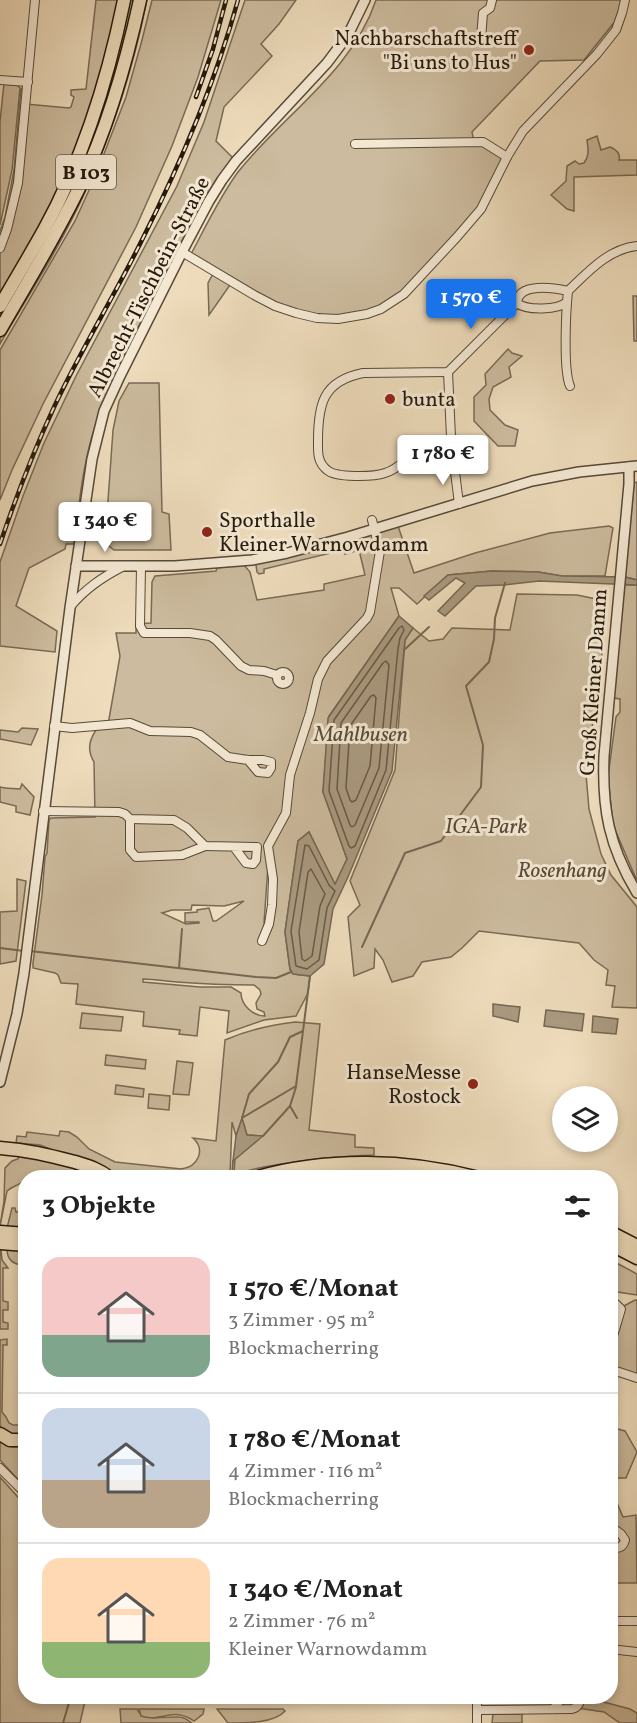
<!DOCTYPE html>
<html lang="de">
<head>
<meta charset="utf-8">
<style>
	:root { --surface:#fff; --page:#f2f2f2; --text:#222; --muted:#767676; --line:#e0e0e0; --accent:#1a73e8 }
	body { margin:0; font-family:Vollkorn,serif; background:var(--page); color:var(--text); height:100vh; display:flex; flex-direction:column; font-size:22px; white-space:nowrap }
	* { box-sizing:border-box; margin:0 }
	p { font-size:20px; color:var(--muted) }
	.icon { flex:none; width:33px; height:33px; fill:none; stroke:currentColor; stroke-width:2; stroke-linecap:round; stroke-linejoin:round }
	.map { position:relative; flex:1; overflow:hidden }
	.panel { position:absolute; left:18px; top:1170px; width:600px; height:534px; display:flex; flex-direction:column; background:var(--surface); border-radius:24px; box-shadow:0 3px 9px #0003 }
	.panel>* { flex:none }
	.fabs { position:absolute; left:552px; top:1086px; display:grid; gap:12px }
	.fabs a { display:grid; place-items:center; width:66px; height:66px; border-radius:50%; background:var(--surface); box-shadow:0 3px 9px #0003; font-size:30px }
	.price { position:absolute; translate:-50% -51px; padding:0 14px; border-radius:6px; background:#fff; color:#222; font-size:20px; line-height:39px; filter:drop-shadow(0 2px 3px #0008) }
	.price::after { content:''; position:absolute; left:50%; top:36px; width:18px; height:14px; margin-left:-9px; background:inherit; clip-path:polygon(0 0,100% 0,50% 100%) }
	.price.active { background:var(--accent); color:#fff }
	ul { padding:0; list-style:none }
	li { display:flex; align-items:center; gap:18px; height:150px; padding:0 24px }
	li+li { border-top:2px solid var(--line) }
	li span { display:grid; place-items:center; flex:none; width:168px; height:120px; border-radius:18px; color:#555 }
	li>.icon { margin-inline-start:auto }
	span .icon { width:72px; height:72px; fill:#fffc; stroke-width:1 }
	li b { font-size:26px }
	h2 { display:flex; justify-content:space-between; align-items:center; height:72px; padding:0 24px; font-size:26px }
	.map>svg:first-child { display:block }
</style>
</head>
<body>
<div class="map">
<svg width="637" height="1723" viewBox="0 0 637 1723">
	<rect width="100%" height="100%" fill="#eedcbc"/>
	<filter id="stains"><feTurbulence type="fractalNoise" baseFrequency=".00333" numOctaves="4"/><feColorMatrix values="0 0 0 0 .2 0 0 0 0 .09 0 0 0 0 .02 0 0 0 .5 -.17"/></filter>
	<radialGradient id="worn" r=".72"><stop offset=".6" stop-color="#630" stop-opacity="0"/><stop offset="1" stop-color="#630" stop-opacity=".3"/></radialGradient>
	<g fill="#ccbb9e" stroke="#786a55" stroke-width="1.5" fill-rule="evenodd">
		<polygon points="96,0 120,0 87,123 65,179 41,226 0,297 0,248 13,208 26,104 69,108 71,107 74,97 71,95 71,90 86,89"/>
		<polygon points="129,0 135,0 111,96 76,184 0,322 0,314 49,230"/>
		<path d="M144,0h3c-13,65 -33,128 -60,188 -24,54 -57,105 -87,156v-6l60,-103z"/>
		<polygon points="152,0 221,0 198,77 172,146 136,227 43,404 12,470 0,500 0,350 75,221 95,177 126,97 142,40"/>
		<path d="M245,0h51l-17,24 -18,20 11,12 -48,51 -8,34 17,17c-31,38 -51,84 -73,127 -23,45 -48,90 -64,138 -13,39 -17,81 -22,121h-8l-1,5 -36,19 -13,38 41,25 -2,21 -55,-6v-84l23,-66 21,-53 32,-67 101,-190 27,-64z"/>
		<path d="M376,0h249l-6,26 -6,-2 -29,36 -44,1 -68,71 2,10 33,15 -26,52 -88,93 -43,15 -54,-4 -106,-57c15,-28 29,-58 48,-84 45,-57 114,-100 138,-172z"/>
		<polygon points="4,83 17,85 20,88 12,170 0,225 0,122"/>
		<path d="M21,88l2,5c-4,49 -7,98 -23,145v-7l5,-14 9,-47z"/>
		<path d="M597,136l4,14 9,-3c6,2 11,7 9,13h18v15l-63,2v34l-7,-2 -16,-14 15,-14 1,-15 8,-5 4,3 5,-1c6,-8 4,-14 3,-23z"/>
		<polygon points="213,274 230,285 209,315 208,283"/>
		<polygon points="633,296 637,296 637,341 634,341"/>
		<polygon points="508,349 512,353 522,356 509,367 511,377 493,387 489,399 490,410 505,425 518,430 515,446 498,446 474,421 474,397 486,385 485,374"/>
		<polygon points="129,383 159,383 162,512 169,514 171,550 114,550 105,543 113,430 119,401"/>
		<polygon points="637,482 637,580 625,577 634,483"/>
		<path d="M398,526l16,47 61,-20 75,-20 59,-7 4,2 -8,48h-43l-24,-4 -46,-1 -44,4 -31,29 -18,-16h-8l8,28 -70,100 -6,76 24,67 -12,26 -26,-53 -11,9 -13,91 5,38 3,4 17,2 -2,17 -12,23 -32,4 -37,13 2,-22 -29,-4 -3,29 -18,-2 1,-4 -37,-4 1,-14 -68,-8 2,-20 -17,-1 -3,-8 -3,-2 -22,-5v-5l9,-68 3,-38 2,-4 2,-33 2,-2 44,-1 -1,-55c-8,-13 -4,-24 4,-35l10,-2 12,-69 -4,-23h20v-9l15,-1 1,-41 3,-6 61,-5 1,-3 26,-4 7,8 7,28 67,-10v-6l41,-9 -6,-25 -14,4 -2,-4 -79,19v4l-5,1 -2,-2 -1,-7 2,-3zM268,866l7,39 -3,20 -8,-2zM244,901l-28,20h-3l-4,-13 -12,2v2l-12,1v9h14v1l-13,1 -24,-11 10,-3h19l1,-5 32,1zM143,979c11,0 22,2 34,3 25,2 52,3 77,3l6,5 1,4 -5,9 1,6 7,3 1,4c-12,0 -24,-11 -24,-23l-10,-6h-31l-57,-5z"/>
		<polygon points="624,585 637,585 637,881 613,825 608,777 616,717 620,712 620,699 614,698"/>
		<polygon points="517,594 577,595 596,599 603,622 603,645 586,774 589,809 601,854 611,875 637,907 637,1008 612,1007 615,986 606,985 608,970 594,960 579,943 479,931 462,948 451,957 422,962 413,976 392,982 383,960 375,949 374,968 354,976 348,917 360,905 350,881 395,770 405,640 413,628 429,641 443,639 452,628 510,630"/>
		<polygon points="22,728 38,729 31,745 0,739 0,730 18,732"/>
		<path d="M22,784l12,13 -4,18 -14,-3v-6l-16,-4v-15c7,2 13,1 20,2z"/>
		<polygon points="17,879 26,881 16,961 0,964 0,912 17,911"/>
		<polygon points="82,1013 123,1017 121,1031 80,1028"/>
		<path d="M295,1022l25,2 -11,106 46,5v12l19,1v7c-47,2 -96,7 -140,19l1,-15 27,-23 -15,-1 -5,-16 -6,17 -4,-14 -2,54 -6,2h-107l-4,-4 -73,-29 -24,-2 1,-7 9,1 1,-5 32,4 1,-5 9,1 8,5 12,12 26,13 66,7c17,-2 25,-19 12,-31l23,3 9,-101c23,-10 45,-15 70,-18z"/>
		<polygon points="106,1055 146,1060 145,1069 105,1065"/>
		<polygon points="177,1061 193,1063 189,1095 173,1094"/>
		<polygon points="116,1085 144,1089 143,1097 115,1094"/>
		<polygon points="149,1094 170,1096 169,1110 148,1108"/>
		<path d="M19,1156c26,2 54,8 77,21l-70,1 -1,4h-3c-5,4 -11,5 -15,9l-7,35 4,-25 1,-33 7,-7 6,-2z"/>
		<polygon points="12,1208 15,1208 16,1212 25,1212 25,1229 7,1228"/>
		<path d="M7,1249l18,1v15c-11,0 -18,-4 -18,-16z"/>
		<polygon points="1,1250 2,1260 8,1268 3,1268 3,1301 8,1302 8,1310 3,1310 3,1322 8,1323 8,1329 0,1329 0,1251"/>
		<polygon points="611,1260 637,1274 637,1295 611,1291"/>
		<polygon points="635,1300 637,1300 637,1375 611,1365 610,1354 623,1312 622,1307"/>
		<path d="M7,1339v6h-4l-1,67 4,5 3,6 4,2h12v10c-10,0 -18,0 -25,-9v-86z"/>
		<polygon points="610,1427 625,1431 637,1452 626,1478 612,1478 617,1503 623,1517 636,1515 637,1583 611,1583"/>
		<polygon points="0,1441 13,1447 25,1446 25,1487 0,1460"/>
		<polygon points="0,1477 25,1505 26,1696 86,1697 80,1723 0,1723"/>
		<polygon points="581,1696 630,1709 637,1713 637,1723 620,1723 604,1712 577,1708"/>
		<path d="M120,1709h17c5,14 28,7 42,8 5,0 9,3 13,6h-71z"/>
		<path d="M139,1709h65l-1,5 -9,7c-21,-15 -34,2 -53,-5z"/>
		<path d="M217,1709h66l2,2c-10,12 -38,12 -57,12z"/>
		<polygon points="493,1714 522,1714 522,1723 492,1723"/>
	</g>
	<g fill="#aa9a80" stroke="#756752" stroke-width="1.5">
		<polygon points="492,571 538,572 562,576 625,577 637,580 637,585 539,581 504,585 476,586 445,616 438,611 465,583 456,578 429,600 424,596 448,575"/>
		<polygon points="399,616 413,628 405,640 404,650 392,771 348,877 333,909 324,964 310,976 293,974 290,969 285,932 298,841 309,832 335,884 347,859 323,792 328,718"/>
		<polygon points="493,1004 520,1007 518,1022 493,1016"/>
		<polygon points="546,1010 584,1014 582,1031 544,1026"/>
		<polygon points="593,1016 618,1019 616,1034 592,1032"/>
		<polygon points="242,1118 247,1135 263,1136 233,1161 236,1136"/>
	</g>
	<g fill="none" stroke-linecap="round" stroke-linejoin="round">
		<g stroke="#685a46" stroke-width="1.5">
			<polygon points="402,626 404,630 400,638 398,649 386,770 355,846 351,848 349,846 329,791 334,720 399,628"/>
			<polygon points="386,661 389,665 379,768 355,825 352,827 350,825 337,789 341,723 383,663"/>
			<polygon points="374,695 376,698 370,766 356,800 352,802 350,800 346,788 350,726 371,696"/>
			<polygon points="305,845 309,846 329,885 335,891 327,908 319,960 307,969 296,966 291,931"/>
			<polygon points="311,869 325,894 320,906 312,956 305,961 302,959 299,932 308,872"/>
		</g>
		<g stroke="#756752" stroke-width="2">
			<polyline points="404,650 429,627"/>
			<polyline points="362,947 405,853 441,841 481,787 483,745 466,686 489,662 494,639 495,618 505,583"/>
			<polyline points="0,948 24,951"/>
			<polyline points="30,951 256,977 276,978 291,972"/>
			<polyline points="179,968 182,929"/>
			<polyline points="290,1106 297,1118"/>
			<polyline points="242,1118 296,1086 310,976"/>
			<polyline points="242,1118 249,1094 278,1062 290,1037 303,1031"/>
			<polyline points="263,1136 290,1106 296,1087"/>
			<polyline points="232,1178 233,1161"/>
			<polyline points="63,1723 71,1696"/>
		</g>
		<g stroke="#574a38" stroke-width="10">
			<g id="minor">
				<polyline points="481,39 483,13 490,8 492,0"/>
				<polyline points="0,80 28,82"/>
				<polyline points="355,144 483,142 507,157"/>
				<polyline points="0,248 7,229 18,183 35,0"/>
				<polyline points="182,252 254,295 275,306 296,313 317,318 338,319 367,314 381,309 404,294 457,237 481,209 507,157 523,131 597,54 616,30 622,13 625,0"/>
				<path d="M517,303c10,8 41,7 50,-1"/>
				<polyline points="448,372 451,437 463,446 464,451 454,464 459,504"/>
				<path d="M570,386c-7,-16 -4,-76 -2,-95 20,-19 40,-42 69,-45"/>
				<path d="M431,444c-17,6 -29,24 -46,29 -12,4 -49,5 -58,-3 -10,-8 -9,-18 -9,-29 0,-37 5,-60 45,-68l85,-1 69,-69c1,-21 37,-15 51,-12"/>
				<polyline points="141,566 140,626 144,633 190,633 210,636 216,640 241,666 249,670 264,671 277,675"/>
				<path d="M70,607c15,-18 31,-29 52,-40"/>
				<circle cx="283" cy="678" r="6"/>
				<polyline points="54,726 72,728 130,723 150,731 191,732 200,735 228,757 248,760 263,760 271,762 271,768 268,773 258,772 248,760"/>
				<polyline points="43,811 119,812 125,814 130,819 174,820 187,828 205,846 257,847 256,860 253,864 246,863 234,847"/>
				<polyline points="130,819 130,850 136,857 182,855 205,846"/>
				<polyline points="262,941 269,924 272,905 273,879 268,846 286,813 290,775 310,713 318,679 327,661 367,618 370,612 380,551 372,520"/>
				<polyline points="610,1302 616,1304 621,1309 610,1346"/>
				<polyline points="610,1369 637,1378"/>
				<polyline points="0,1468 26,1494"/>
				<path d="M610,1526l11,8 4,6c-2,8 -8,10 -15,5"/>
				<polyline points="610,1621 637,1621"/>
				<polyline points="610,1649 637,1652"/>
				<polyline points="553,1709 564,1696"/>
				<path d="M477,1710l95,-1c7,-2 8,-6 8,-13"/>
				<polyline points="477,1723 477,1696"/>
			</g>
		</g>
		<g stroke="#574a38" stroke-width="12">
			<g id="tertiary">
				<path d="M629,467v17l-25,272c-2,54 5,90 33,137"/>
				<polyline points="76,566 175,566 252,560 287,553 348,537 532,481 579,472 637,466"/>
				<polyline points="0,1082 17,1014 24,973 70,608 92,459 104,411 120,376 182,252 209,201 222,180 236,161 327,63 348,35 365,0"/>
			</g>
		</g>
		<g stroke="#251a0c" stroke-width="15">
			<g id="trunk">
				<path d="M0,306c15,-26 30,-51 44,-76 39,-71 64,-151 80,-230"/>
				<path d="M0,330c27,-47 56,-94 80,-144 28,-59 46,-122 60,-186"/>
				<path d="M0,1148c29,2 48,7 75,14 13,4 24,7 35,16"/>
				<path d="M254,1178c73,-21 152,-19 225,0"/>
				<path d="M314,1178c38,-6 76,-6 115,0"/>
				<polyline points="0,1232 26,1234"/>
				<polyline points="610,1232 637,1246"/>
				<polyline points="0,1243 26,1245"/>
				<polyline points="610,1244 637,1258"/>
				<polyline points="0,1434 10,1440 26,1440"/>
			</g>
		</g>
		<use href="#minor" stroke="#f4e8d3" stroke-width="8"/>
		<use href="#tertiary" stroke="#f4e8d3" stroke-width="9"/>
		<use href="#trunk" stroke="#eedcbc" stroke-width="12"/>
		<g stroke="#251a0c" stroke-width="4.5">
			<g id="rail">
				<polyline points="196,97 213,49 226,0"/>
				<path d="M0,544c16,-47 34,-94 55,-139 26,-55 58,-107 85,-161 39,-77 75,-160 98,-244"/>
			</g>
		</g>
		<use href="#rail" stroke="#f4e8d3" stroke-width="2" stroke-dasharray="7" stroke-linecap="butt"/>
	</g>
	<g fill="#8f2418" stroke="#f4e8d3" stroke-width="2">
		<circle cx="529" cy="50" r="6"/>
		<circle cx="390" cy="399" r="6"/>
		<circle cx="207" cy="532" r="6"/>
		<circle cx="473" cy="1084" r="6"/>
	</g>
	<g text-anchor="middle" stroke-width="6" stroke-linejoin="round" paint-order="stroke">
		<rect fill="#f4e8d3" stroke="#635848" stroke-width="1.5" x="56" y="155" width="60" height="34" rx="4.5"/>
		<g font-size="20" font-weight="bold" fill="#251a0c">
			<text x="86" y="179">B 103</text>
		</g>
		<g font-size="21" fill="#251a0c" stroke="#f4e8d3" text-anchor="end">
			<text x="517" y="45">Nachbarschaftstreff<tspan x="517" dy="24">"Bi uns to Hus"</tspan></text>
			<text x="402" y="406" text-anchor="start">bunta</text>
			<text x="219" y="527" text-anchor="start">Sporthalle<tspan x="219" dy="24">Kleiner Warnowdamm</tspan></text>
			<text x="461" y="1079">HanseMesse<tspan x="461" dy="24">Rostock</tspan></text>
		</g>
		<g font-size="21" fill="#251a0c" stroke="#f4e8d3">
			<text transform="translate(148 287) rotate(-63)" y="7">Albrecht-Tischbein-Straße</text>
			<text transform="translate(593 682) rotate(-86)" y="7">Groß Kleiner Damm</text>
		</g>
		<g font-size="21" font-style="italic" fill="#574a38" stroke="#f4e8d3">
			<text x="486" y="833">IGA-Park</text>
			<text x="562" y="877">Rosenhang</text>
		</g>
		<g font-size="22" font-style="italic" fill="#5a4d3a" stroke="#f4e8d3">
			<text x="361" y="741">Mahlbusen</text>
		</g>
	</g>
	<rect width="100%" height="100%" filter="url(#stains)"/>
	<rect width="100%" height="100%" fill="url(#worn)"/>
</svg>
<div class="fabs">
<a><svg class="icon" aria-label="layers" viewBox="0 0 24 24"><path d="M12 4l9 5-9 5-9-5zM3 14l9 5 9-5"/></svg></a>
</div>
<b class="price active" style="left:471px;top:330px">1 570 €</b>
<b class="price" style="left:443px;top:486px">1 780 €</b>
<b class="price" style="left:105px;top:553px">1 340 €</b>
<section class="panel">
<h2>3 Objekte<svg class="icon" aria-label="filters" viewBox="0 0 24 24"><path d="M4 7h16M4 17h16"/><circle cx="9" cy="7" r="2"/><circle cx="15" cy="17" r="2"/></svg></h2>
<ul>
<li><span style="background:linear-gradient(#f6c9c9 65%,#7fa58c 0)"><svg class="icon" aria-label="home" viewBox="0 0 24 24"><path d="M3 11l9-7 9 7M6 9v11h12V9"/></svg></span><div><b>1 570 €/Monat</b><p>3 Zimmer · 95 m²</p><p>Blockmacherring</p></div></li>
<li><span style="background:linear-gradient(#c9d6e8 60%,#b9a48a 0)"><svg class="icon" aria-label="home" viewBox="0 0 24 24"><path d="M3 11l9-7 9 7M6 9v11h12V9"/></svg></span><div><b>1 780 €/Monat</b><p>4 Zimmer · 116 m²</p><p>Blockmacherring</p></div></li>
<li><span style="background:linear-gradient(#ffd9b3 70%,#8fb573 0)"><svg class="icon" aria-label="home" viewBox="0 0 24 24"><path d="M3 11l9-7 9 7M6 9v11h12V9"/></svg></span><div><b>1 340 €/Monat</b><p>2 Zimmer · 76 m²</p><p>Kleiner Warnowdamm</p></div></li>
</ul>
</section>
</div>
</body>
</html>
